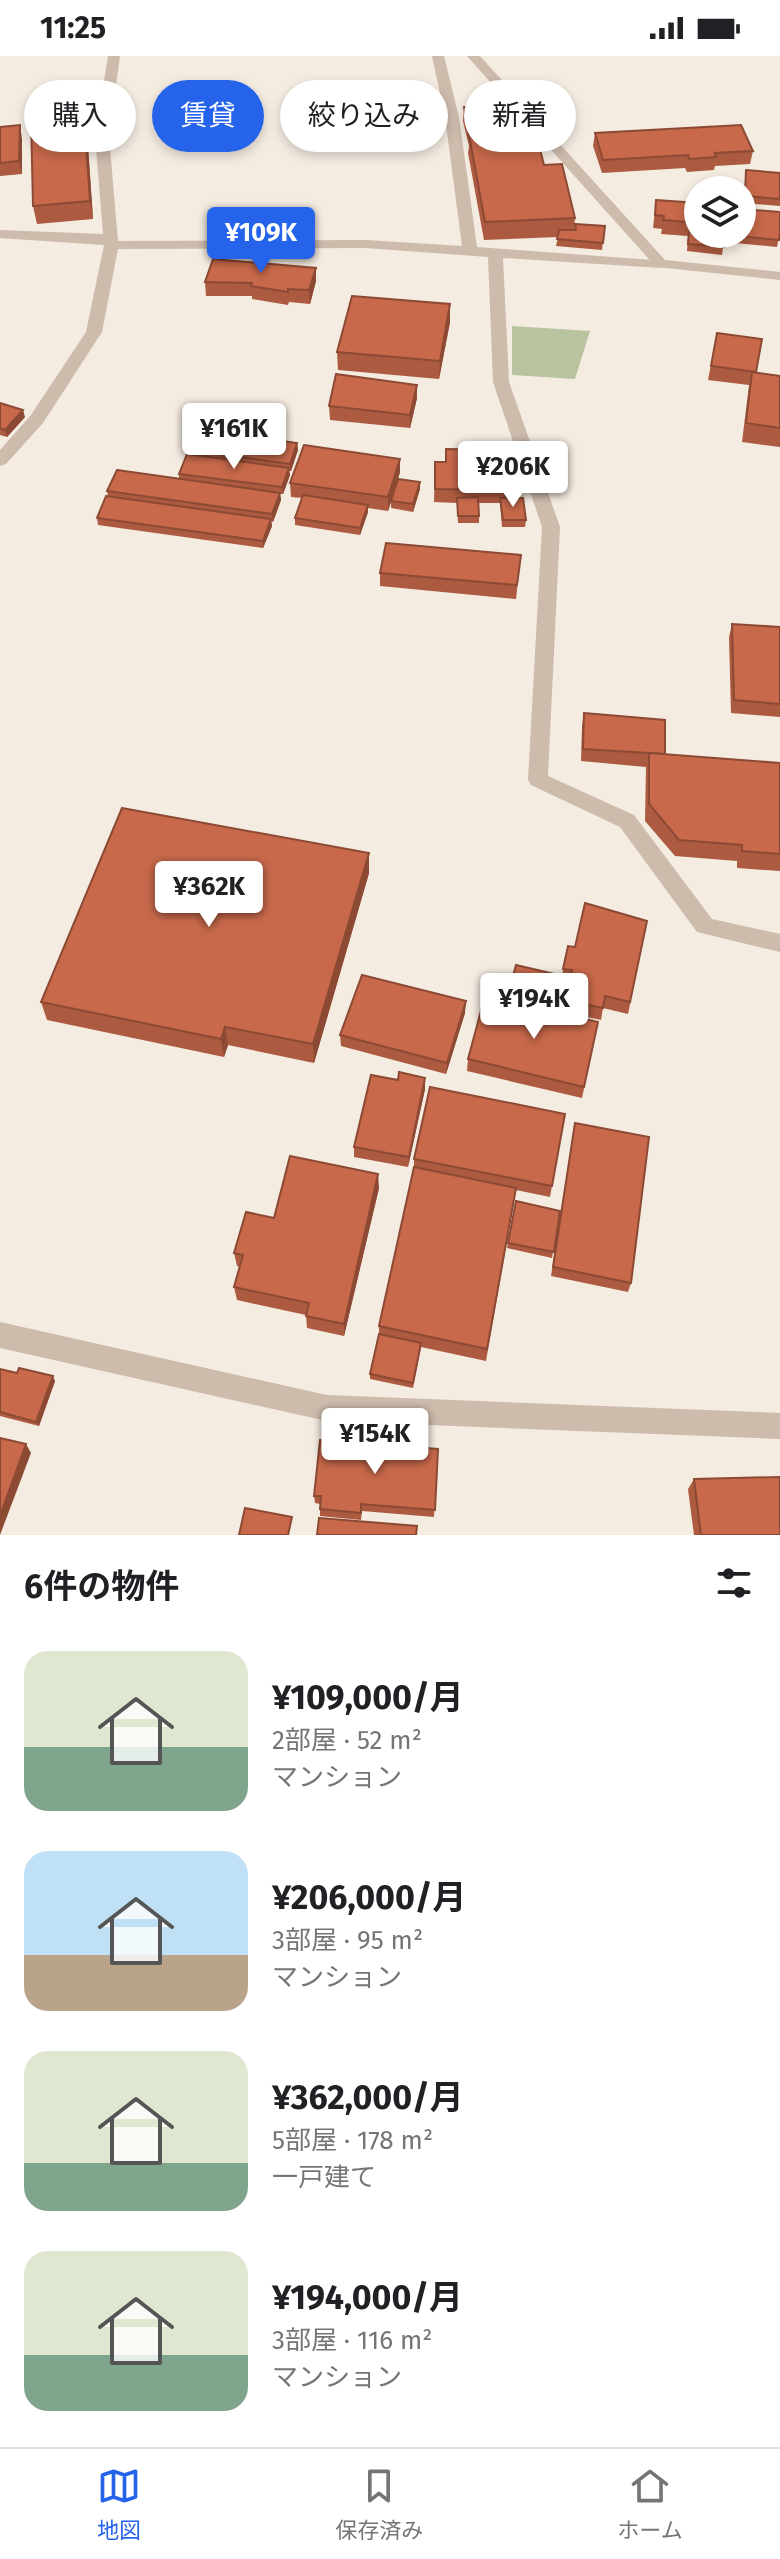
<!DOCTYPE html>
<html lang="ja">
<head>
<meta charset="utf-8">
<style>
	:root { --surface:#fff; --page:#f6f6f6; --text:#202124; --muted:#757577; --line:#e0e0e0; --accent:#2563eb }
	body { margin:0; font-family:"Fira Sans","Noto Sans JP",sans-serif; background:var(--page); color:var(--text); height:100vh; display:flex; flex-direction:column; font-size:30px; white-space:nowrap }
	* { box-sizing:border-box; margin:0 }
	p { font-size:26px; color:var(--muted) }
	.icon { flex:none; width:44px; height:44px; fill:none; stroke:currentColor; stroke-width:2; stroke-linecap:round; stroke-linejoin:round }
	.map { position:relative; height:1479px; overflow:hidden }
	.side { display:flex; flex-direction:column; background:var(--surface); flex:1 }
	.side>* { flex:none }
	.hud { position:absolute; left:24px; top:24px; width:732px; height:72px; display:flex; gap:16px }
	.tools { position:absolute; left:684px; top:120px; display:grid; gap:16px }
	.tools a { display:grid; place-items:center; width:72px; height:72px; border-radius:50%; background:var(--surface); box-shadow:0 4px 12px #0003; font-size:40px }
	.price { position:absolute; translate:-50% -68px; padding:0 18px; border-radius:8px; background:#fff; color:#222; font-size:26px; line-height:52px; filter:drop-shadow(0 2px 4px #0008) }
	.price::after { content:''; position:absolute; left:50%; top:48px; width:24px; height:18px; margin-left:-12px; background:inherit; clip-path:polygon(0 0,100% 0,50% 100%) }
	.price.on { background:var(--accent); color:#fff }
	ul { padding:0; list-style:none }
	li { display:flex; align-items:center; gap:24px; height:200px; padding:0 24px }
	li span { display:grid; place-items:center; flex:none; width:224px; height:160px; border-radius:24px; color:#555 }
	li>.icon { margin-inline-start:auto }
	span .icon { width:96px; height:96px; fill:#fffc; stroke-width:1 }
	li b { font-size:34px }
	h2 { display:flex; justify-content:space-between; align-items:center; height:96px; padding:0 24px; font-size:34px }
	.chip { padding:0 28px; border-radius:36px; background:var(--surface); box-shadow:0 4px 12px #0003; font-size:28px; line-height:72px }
	.chip.on { background:var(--accent); color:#fff }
	.status { display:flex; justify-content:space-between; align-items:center; height:56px; padding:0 40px; background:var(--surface); direction:ltr }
	.status svg { height:22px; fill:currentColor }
	.dock { display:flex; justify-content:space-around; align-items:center; height:112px; border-top:2px solid var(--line); background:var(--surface); font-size:22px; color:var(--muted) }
	.dock a { display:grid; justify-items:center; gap:4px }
	.dock .on { color:var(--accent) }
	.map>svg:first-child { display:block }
</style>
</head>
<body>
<div class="status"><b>11:25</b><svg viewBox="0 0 49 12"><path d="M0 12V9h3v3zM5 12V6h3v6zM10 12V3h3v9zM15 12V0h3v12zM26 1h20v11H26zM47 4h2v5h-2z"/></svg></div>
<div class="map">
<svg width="780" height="1479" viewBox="0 0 780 1479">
	<rect width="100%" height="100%" fill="#f4ebe1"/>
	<polygon fill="#b8c4a0" points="512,270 590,275 575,323 512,319"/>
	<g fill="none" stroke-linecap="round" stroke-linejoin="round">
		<g fill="#cdbbac" fill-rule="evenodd">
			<polygon points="108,0 120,0 109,80 118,185 366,184 462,190 445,61 432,0 444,0 459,61 477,191 666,205 668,208 661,212 503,202 509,326 560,471 548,720 634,759 712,863 780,878 780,896 697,876 620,771 531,729 528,724 542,471 493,326 488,201 366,192 118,193 102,276 43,367 6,408 0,410 0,394 31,359 86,276 104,189 0,182 0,174 103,178 95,80"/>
			<polygon points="0,1266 327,1339 780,1357 780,1383 327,1365 0,1292"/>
		</g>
		<polygon fill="#cdbbac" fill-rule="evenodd" points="467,0 480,0 665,204 780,216 780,224 656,211"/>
	</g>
	<g fill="#ac5a40">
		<polygon points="471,42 501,50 517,75 517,77 544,109 575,162 574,174 575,168 605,170 602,194 556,190 558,181 484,184 468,97 469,90 463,65 464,51 470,51"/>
		<polygon points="84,58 87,76 93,163 37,168 33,150"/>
		<polygon points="0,71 22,83 22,118 0,120"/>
		<polygon points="595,77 753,95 750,108 715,110 714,114 687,116 685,112 602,117 593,90"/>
		<polygon points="746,114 780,117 780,150 743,147"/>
		<polygon points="656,144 698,147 698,178 725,178 722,199 687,195 688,180 661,178 662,173 653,172"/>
		<polygon points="780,177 777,191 735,187 736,178"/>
		<polygon points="316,225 310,248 289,246 288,249 252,243 252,240 206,240 205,226"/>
		<polygon points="450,248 450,266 439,323 338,314 337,296"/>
		<polygon points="717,277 756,317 780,320 780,391 742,386 749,329 708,324"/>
		<polygon points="417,342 410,372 330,364 329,350"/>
		<polygon points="0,347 25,361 7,381 0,379"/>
		<polygon points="297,387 298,394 291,415 289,415 290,419 283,438 280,438 281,444 273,466 271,465 272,470 263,492 98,469 97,462 108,441 107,435 179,423 179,418 189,399 188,394"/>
		<polygon points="435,406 503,407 511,434 510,442 526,464 525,471 502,471 500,447 479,447 479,467 458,467 457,447 434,446"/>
		<polygon points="400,416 398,423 420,426 420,433 413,456 391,452 391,446 388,455 368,452 368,456 360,479 295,469 295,462 302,442 291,441 290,427"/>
		<polygon points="521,499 516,543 380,530 380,517"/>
		<polygon points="732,568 780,571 780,661 731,657 729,581"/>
		<polygon points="584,657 665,698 780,707 780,815 737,812 737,805 675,800 645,765 646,711 581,705 582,670"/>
		<polygon points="369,817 314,1007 228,989 224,1001 47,964 41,946"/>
		<polygon points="647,865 628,958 603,952 601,964 563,956 569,926 562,925 555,956 508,945 508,939 562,919 568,890 575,891"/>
		<polygon points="465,957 446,1018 341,990 340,979"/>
		<polygon points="598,966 582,1042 467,1015 468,1003"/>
		<polygon points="425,1022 425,1033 408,1111 354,1101 354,1091 398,1024"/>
		<polygon points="565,1058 550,1141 516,1134 486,1305 421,1291 413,1332 370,1323 370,1318 379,1278 379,1270 414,1114 414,1103"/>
		<polygon points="573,1078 631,1227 628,1236 551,1220"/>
		<polygon points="379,1132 344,1280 307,1272 306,1259 237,1244 234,1231 240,1211 237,1210 234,1197 274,1162"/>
		<polygon points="516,1145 560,1155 552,1202 507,1192"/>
		<polygon points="0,1313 55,1325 39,1370 0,1360"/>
		<polygon points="438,1393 434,1461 362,1455 361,1464 320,1460 320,1448 315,1447 314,1440"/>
		<polygon points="694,1423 780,1479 694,1479 688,1433"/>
	</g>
	<g fill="#8c4a34">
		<polygon points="84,58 87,76 93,163 90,145"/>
		<polygon points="20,69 22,83 22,118 19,105"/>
		<polygon points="316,212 316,225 310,248 309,234"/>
		<polygon points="450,248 450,266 439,323 440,305"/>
		<polygon points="417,329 417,342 410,372 410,359"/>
		<polygon points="23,354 25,361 7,381 5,374"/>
		<polygon points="297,387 298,394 291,415 290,408"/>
		<polygon points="400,403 400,416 388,455 388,441"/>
		<polygon points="289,412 290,419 283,438 282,431"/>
		<polygon points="420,426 420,433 413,456 413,448"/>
		<polygon points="280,437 281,444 273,466 272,458"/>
		<polygon points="368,449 368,456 360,479 360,472"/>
		<polygon points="271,463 272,470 263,492 263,485"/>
		<polygon points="369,797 369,817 314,1007 313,988"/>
		<polygon points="466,945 465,957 446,1018 447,1007"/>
		<polygon points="225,971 228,989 224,1001 221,983"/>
		<polygon points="425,1022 425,1033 408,1111 409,1101"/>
		<polygon points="378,1118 379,1132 344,1280 344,1268"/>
		<polygon points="53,1320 55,1325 39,1370 36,1366"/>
		<polygon points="26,1388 31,1397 0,1479 0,1460"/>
	</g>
	<g fill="#c8694b" stroke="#8c4a34" stroke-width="2">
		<polygon points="499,41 501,50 512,49 517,75 469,77 464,51 472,51 471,42"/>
		<polygon points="84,58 90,145 33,150 31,63"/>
		<polygon points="20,69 19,105 0,107 0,71"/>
		<polygon points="741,69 753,95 715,97 716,101 689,103 688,99 603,104 595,77"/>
		<polygon points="536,77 544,109 562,108 575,162 485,166 469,79"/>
		<polygon points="746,114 780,117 780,143 745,140"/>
		<polygon points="656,144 698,147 698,167 663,164 664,160 655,159"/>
		<polygon points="742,153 780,156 780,177 779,184 736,180 737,178 742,178"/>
		<polygon points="575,168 605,170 603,187 557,183 559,174 576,174"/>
		<polygon points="689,176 698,176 698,178 725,179 724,191 688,188"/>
		<polygon points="213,203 316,212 309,234 288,233 288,236 251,230 252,227 205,226"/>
		<polygon points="352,240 450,248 440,305 337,296"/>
		<polygon points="717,277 762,283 756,316 711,310"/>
		<polygon points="752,316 780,320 780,372 746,367"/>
		<polygon points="336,318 417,329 410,359 329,350"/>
		<polygon points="0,347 23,354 5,374 0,372"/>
		<polygon points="198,373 297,387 290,408 188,394"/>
		<polygon points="304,389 400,403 388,441 290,427"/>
		<polygon points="446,393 503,394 503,407 510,407 511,434 435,433 435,406 446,406"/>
		<polygon points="187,398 289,412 282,431 179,418"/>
		<polygon points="117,414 280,437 272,458 107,435"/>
		<polygon points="398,423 420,426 413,448 391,445"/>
		<polygon points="303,439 368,449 360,472 295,462"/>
		<polygon points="106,440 271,463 263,485 97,462"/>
		<polygon points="478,441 479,460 458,460 457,442"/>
		<polygon points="500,442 523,442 526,464 503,464"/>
		<polygon points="386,487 521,499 517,529 380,517"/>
		<polygon points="732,568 780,571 780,648 734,644"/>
		<polygon points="584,657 665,664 665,698 583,693"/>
		<polygon points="649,697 780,707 780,798 742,795 742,789 679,784 649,748"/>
		<polygon points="122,752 369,797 313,988 225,971 221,983 41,946"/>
		<polygon points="585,847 647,865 630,946 605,940 603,952 565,944 572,914 563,913 568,890 575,891"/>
		<polygon points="516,909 563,920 556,950 508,939"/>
		<polygon points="362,919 466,945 447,1007 340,979"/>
		<polygon points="485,940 598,966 584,1031 468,1003"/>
		<polygon points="399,1016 425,1022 409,1101 354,1091 371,1019 398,1024"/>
		<polygon points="430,1031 565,1058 552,1130 414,1103"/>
		<polygon points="575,1067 649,1081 631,1227 553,1211"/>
		<polygon points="290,1100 378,1118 344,1268 306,1260 309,1247 234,1231 243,1199 234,1197 246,1156 274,1162"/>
		<polygon points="414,1111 516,1132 487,1293 379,1270"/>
		<polygon points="516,1145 560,1155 554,1196 508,1187"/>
		<polygon points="379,1278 421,1287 413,1327 370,1318"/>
		<polygon points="19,1312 53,1320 36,1366 0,1356 0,1313 17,1317"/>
		<polygon points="0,1382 26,1388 0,1460"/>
		<polygon points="320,1384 438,1393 435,1454 361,1448 361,1457 320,1453 321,1440 314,1440"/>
		<polygon points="780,1421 780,1479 701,1479 694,1423"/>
		<polygon points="245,1452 292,1461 288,1479 239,1479"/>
		<polygon points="319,1462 417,1470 416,1479 317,1479"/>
	</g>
</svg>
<div class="tools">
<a><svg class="icon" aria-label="layers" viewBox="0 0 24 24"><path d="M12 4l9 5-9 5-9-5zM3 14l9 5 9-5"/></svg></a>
</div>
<b class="price on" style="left:261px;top:219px">¥109K</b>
<b class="price" style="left:234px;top:415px">¥161K</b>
<b class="price" style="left:513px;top:453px">¥206K</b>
<b class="price" style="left:209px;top:873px">¥362K</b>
<b class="price" style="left:534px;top:985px">¥194K</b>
<b class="price" style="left:375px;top:1420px">¥154K</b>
<div class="hud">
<a class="chip">購入</a>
<a class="chip on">賃貸</a>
<a class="chip">絞り込み</a>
<a class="chip">新着</a>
</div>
</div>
<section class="side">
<h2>6件の物件<svg class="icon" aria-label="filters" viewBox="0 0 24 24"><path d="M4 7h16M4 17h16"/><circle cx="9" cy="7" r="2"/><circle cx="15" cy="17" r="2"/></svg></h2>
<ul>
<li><span style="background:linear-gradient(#dfe7d0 60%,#7fa58c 0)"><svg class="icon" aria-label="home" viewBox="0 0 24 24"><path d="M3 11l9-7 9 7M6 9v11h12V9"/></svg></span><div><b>¥109,000/月</b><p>2部屋 · 52 m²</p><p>マンション</p></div></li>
<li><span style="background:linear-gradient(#bfe0f5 65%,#b9a48a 0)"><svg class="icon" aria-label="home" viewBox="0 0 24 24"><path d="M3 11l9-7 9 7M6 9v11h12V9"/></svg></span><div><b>¥206,000/月</b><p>3部屋 · 95 m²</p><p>マンション</p></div></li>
<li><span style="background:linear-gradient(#dfe7d0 70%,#7fa58c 0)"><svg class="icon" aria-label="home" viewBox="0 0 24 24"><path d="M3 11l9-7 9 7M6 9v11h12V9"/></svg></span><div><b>¥362,000/月</b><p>5部屋 · 178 m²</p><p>一戸建て</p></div></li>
<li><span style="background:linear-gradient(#dfe7d0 65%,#7fa58c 0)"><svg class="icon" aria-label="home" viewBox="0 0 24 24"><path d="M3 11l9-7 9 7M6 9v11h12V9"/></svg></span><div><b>¥194,000/月</b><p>3部屋 · 116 m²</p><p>マンション</p></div></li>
</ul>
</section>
<nav class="dock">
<a class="on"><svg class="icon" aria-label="map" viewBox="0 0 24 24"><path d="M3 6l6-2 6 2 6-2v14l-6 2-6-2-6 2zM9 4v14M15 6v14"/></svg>地図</a>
<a><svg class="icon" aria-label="saved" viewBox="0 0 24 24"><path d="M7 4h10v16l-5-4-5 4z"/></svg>保存済み</a>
<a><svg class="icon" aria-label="home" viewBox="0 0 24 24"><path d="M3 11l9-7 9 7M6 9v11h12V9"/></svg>ホーム</a>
</nav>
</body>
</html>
